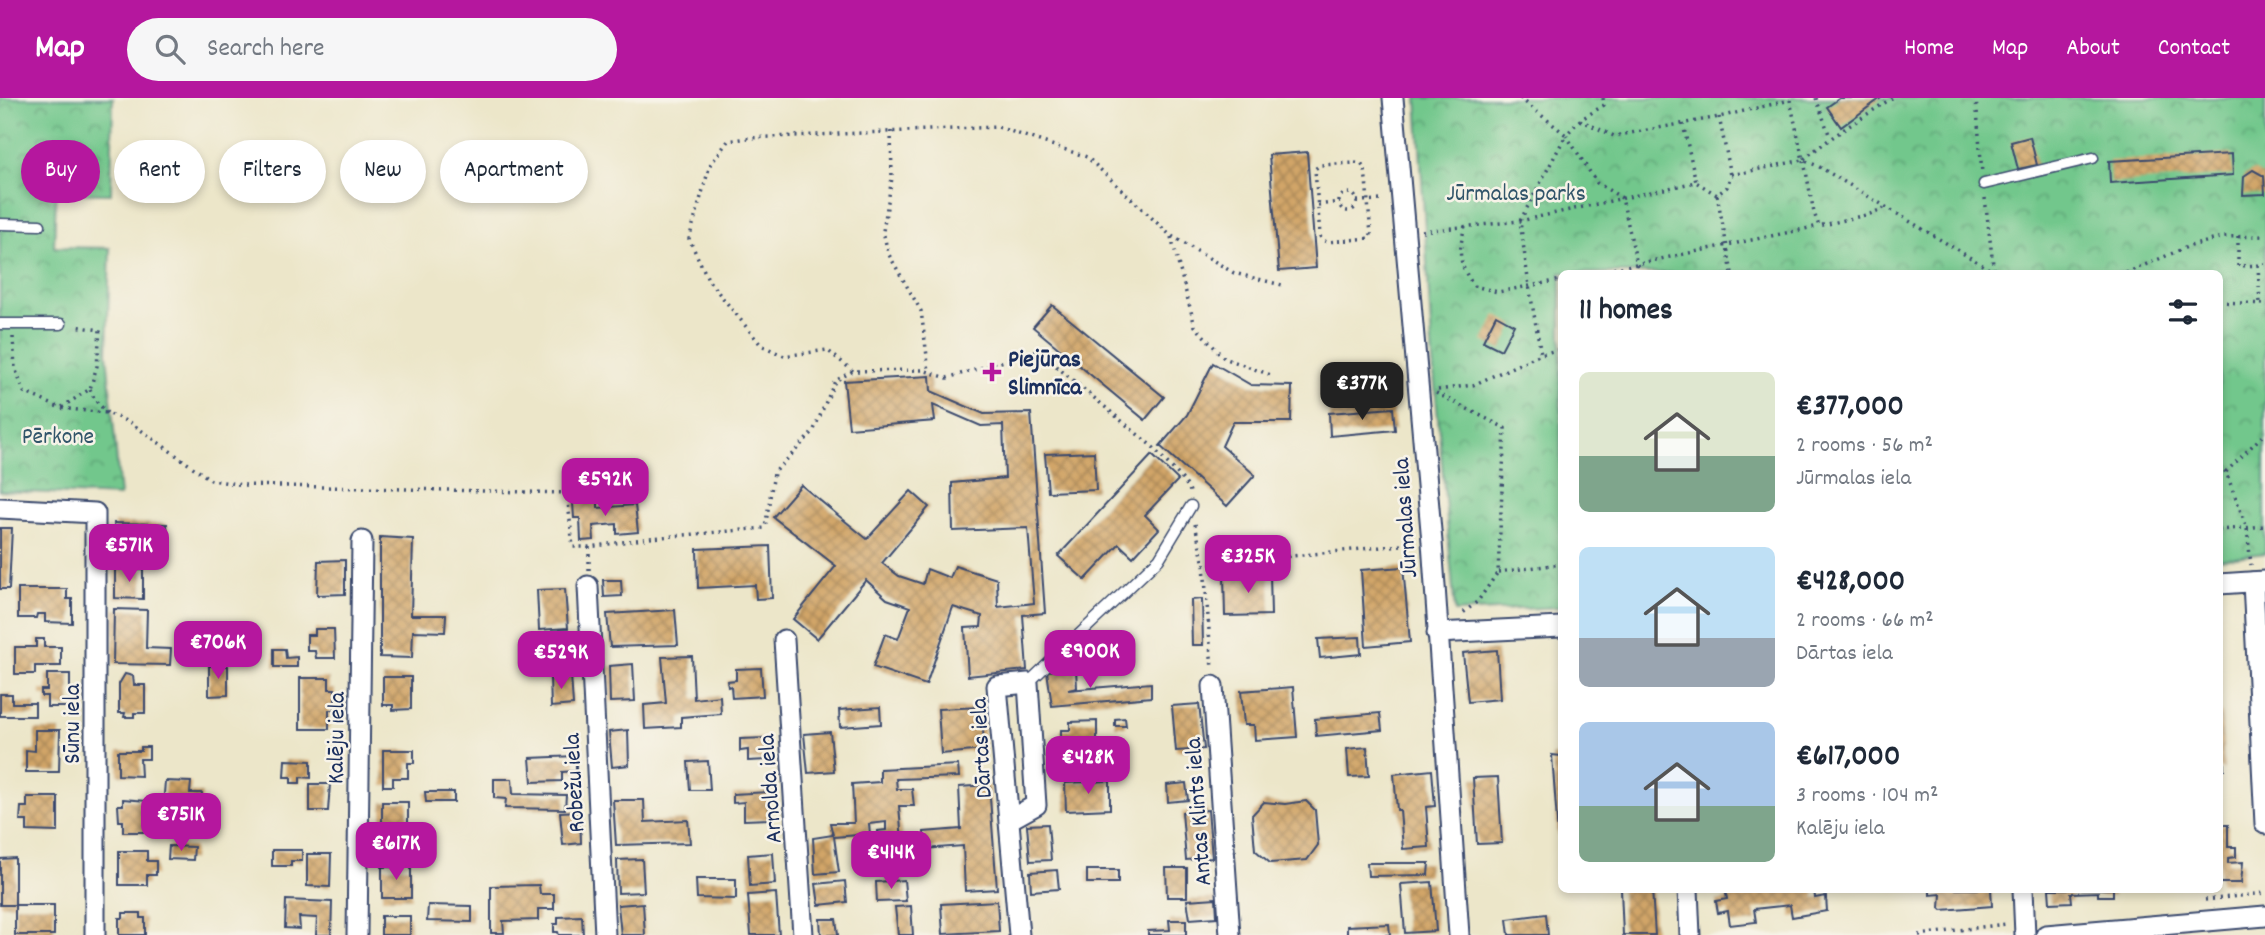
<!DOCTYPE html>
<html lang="en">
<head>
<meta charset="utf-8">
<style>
	:root { --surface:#fff; --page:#f6f6f7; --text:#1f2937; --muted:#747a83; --accent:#b5179e }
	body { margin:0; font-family:Dekko,sans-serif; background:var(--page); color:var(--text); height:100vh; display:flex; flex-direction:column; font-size:26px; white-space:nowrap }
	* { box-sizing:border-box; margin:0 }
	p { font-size:23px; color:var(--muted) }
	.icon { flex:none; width:38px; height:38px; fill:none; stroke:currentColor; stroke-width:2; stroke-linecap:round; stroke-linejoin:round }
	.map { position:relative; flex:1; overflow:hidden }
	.panel { position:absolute; left:1558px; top:172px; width:665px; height:623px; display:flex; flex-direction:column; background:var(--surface); border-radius:10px; box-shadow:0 4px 10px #0003 }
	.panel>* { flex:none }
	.top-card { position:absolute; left:21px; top:42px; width:665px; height:63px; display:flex; gap:14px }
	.price { position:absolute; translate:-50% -60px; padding:0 16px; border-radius:14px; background:var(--accent); color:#fff; font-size:23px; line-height:46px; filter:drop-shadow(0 2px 4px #0008) }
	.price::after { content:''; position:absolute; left:50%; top:42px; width:21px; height:16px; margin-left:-10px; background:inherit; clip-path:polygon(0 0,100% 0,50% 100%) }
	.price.current { background:#222; color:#fff }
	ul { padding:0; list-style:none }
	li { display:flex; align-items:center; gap:21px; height:175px; padding:0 21px }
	li span { display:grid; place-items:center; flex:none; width:196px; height:140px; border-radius:10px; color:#555 }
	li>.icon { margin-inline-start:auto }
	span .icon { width:84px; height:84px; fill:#fffc; stroke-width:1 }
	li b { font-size:30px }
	h2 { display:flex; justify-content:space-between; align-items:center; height:84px; padding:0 21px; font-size:30px }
	.tag { padding:0 24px; border-radius:32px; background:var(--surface); box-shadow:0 4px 10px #0003; font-size:24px; line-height:63px }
	.tag.current { background:var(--accent); color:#fff }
	header { display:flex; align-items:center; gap:42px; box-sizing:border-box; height:98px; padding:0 35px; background:var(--accent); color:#fff }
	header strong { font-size:33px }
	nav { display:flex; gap:38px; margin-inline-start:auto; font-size:24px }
	.search { width:490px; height:63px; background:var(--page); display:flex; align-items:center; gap:18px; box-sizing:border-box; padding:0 24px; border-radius:38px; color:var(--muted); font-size:26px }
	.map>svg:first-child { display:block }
</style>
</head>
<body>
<header>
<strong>Map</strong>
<div class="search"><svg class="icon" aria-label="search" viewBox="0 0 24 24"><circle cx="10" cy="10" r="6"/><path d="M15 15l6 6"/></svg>Search here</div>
<nav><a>Home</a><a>Map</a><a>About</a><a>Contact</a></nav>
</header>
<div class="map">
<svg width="2265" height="837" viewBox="0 0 2265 837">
	<defs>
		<pattern id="park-crowns" width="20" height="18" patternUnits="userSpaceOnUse" patternTransform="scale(1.75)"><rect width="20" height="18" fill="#72c78c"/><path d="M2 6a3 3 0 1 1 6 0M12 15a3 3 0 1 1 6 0" fill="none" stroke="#5da276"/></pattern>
		<pattern id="building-cross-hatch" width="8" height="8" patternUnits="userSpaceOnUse" patternTransform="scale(1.75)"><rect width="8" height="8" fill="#d1a567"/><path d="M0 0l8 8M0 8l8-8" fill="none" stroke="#a98758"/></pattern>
	</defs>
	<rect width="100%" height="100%" fill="#f7f3e8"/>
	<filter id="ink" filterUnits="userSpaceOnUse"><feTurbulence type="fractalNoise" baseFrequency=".0143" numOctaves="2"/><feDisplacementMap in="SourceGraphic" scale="14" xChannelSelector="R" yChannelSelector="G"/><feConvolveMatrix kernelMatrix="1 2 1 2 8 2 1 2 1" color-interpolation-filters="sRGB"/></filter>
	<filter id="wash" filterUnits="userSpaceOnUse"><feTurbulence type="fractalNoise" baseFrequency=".00686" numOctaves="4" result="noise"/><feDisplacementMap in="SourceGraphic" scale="28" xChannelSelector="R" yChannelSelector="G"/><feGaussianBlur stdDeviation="1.57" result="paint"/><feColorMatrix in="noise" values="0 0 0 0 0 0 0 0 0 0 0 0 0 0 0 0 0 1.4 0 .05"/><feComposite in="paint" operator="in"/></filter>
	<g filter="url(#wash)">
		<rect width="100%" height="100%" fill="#ece6c9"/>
		<g fill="url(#park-crowns)" stroke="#467b75" stroke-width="2">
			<polygon points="0,0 113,0 111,96 56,95 54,149 110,150 107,255 120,398 0,393"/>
			<polygon points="1417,0 2265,0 2265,455 2219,461 2219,175 1561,175 1561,509 1455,514 1433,264"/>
		</g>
		<g id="blocks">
			<g fill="url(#building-cross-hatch)">
				<polygon points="1840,0 1881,0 1841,29 1827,9"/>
				<polygon points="2030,39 2037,67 2018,71 2011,44"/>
				<polygon points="1307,54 1316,170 1279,173 1269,57"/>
				<polygon points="2232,56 2233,77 2110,85 2109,63"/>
				<polygon points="2253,72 2264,78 2265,96 2243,97 2244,78"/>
				<polygon points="1052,207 1164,299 1145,322 1033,229"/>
				<polygon points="1496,217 1514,227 1501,252 1483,243"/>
				<polygon points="1213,265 1251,287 1292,288 1291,324 1233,324 1222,348 1255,377 1227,408 1160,348 1187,317"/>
				<polygon points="930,278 931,293 984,316 1031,315 1045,515 1023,517 1027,572 968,578 965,530 981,529 982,518 953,509 926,587 873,569 885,536 898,541 910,509 887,501 866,482 817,541 793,521 836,468 773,419 801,387 867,441 911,393 929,409 882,465 899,478 923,486 927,471 950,480 955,468 997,481 998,509 1034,505 1028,430 953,433 952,385 1005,380 1003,327 981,328 933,307 935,323 849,330 844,283"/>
				<polygon points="1393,310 1395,332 1330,338 1329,315"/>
				<polygon points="1094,354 1096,392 1048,394 1045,356"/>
				<polygon points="1152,357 1178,382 1145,417 1159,431 1133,459 1119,446 1085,482 1058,458"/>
				<polygon points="598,403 598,410 635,407 638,434 617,436 617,426 593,428 594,442 581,443 580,420 574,420 573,405"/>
				<polygon points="114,425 167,426 168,442 133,441 132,456 115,455"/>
				<polygon points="0,430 12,430 9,491 0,491"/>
				<polygon points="380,439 413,441 411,517 446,517 445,534 413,533 412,560 380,559"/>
				<polygon points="770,448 772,500 756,501 755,487 698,490 697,451"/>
				<polygon points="345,462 345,496 317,497 318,463"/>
				<polygon points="1403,469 1410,544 1366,548 1361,472"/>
				<polygon points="115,471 143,472 143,501 115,500"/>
				<polygon points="1270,475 1271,517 1225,518 1224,476"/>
				<polygon points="603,482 621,482 622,498 604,499"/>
				<polygon points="18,491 67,491 67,501 72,501 72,525 45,524 45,516 37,516 36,520 18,520"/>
				<polygon points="565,491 568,530 539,532 537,492"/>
				<polygon points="1202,501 1203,547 1192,547 1191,502"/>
				<polygon points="114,511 147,512 146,550 171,551 170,567 113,566"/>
				<polygon points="675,512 678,547 610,549 607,516"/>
				<polygon points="315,531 334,531 335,560 316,560 315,553 307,553 307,537 315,537"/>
				<polygon points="1360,539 1361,556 1320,560 1318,541"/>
				<polygon points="36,541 44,541 44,549 61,549 61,568 35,568 35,576 15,576 15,549 36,549"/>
				<polygon points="274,551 285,551 286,560 297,559 297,569 274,569"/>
				<polygon points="1497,552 1500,601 1468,604 1463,555"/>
				<polygon points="692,558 694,601 720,598 721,616 681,619 681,629 645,631 644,607 666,605 662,559"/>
				<polygon points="633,566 635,603 610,604 609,568"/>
				<polygon points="209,568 228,568 228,597 209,598"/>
				<polygon points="761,570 763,598 732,600 731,588 728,589 727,583 736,582 736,571"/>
				<polygon points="1076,571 1077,590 1068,592 1151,585 1151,599 1052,608 1047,573"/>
				<polygon points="47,576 70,576 70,609 47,609 47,598 41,598 41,592 47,592"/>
				<polygon points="125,576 133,578 134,587 145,587 145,615 134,615 134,619 124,619 125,615 119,615 119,586"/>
				<polygon points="571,577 573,607 551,609 550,579"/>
				<polygon points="383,579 411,579 411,611 393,612 393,607 383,607"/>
				<polygon points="300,580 329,580 329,591 335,591 335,612 329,612 329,631 300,631"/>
				<polygon points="1293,589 1297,639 1255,642 1254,627 1244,627 1241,593"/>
				<polygon points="0,596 12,596 12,605 35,605 35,618 0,618"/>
				<polygon points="1199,606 1204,651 1176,653 1172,608"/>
				<polygon points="880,609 881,626 840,629 839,612"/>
				<polygon points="982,609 984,652 941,656 938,611"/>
				<polygon points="2219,614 2221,614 2224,671 2219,671"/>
				<polygon points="1380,615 1382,632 1316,638 1315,621"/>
				<polygon points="1125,620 1126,628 1115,628 1115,621"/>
				<polygon points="1097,623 1097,658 1061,658 1061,632 1070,632 1070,624"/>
				<polygon points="35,632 60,632 59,674 26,674 26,652 35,653"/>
				<polygon points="628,632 629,667 612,669 609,634"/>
				<polygon points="830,634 834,673 808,675 804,636"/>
				<polygon points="766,640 767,662 748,663 748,652 740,653 740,641"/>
				<polygon points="141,649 149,649 149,661 140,661 141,678 118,677 118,653 141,653"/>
				<polygon points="1367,649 1369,678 1349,679 1347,651"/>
				<polygon points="383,652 414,652 414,665 408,665 408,680 393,680 393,688 383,688"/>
				<polygon points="1552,657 1561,658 1561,737 1558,737"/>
				<polygon points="576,658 576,673 562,674 562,683 532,684 530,660"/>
				<polygon points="285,662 311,663 311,680 300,679 300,685 291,685 291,679 284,679"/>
				<polygon points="708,663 710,692 690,692 688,664"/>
				<polygon points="958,667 959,679 896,681 897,691 912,691 914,708 899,708 903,755 879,758 878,733 886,732 886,724 869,726 870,736 834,739 839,774 815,776 813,740 833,737 830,725 854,725 852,686 880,684 880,671"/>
				<polygon points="1432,672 1435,708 1426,709 1429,749 1403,751 1400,712 1397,712 1394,676"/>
				<polygon points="1498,679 1502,745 1477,746 1473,680"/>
				<polygon points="494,681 512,681 513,696 566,697 565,711 505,710 506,701 494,700"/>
				<polygon points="165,683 191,684 190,695 202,695 201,710 163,709"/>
				<polygon points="1110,683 1110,711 1066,713 1065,685"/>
				<polygon points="1186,685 1188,702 1168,704 1167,687"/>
				<polygon points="310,686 330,686 328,713 310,713"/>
				<polygon points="989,687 997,791 965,793 963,748 924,751 924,734 961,731 959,689"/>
				<polygon points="425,694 454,694 454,704 426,704"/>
				<polygon points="769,694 770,721 744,722 744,704 733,705 733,696"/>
				<polygon points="27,699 58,699 58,734 27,733 27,723 20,723 21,709 27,709"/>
				<polygon points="123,701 147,703 154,706 154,712 147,712 147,734 123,734 123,723 119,723 118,707 123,707"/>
				<polygon points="613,702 644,702 645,724 688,722 690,745 616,747"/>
				<polygon points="1306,703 1315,712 1318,747 1307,762 1270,765 1255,752 1252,717 1264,704 1285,706"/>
				<polygon points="382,704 408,704 408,736 397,736 397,745 385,745 385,736 382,736"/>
				<polygon points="1208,712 1212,760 1186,762 1182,714"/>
				<polygon points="580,713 581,745 563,747 560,714"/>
				<polygon points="1048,726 1051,762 1030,763 1027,727"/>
				<polygon points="2219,727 2228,727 2228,749 2236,749 2236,759 2228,760 2228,765 2243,764 2241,785 2219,785"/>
				<polygon points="169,748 194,749 193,762 168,761"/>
				<polygon points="272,752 302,752 302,763 291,763 291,768 272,768"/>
				<polygon points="119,753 147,753 147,763 156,763 156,777 147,777 147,787 119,787"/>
				<polygon points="773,755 775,786 750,788 748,757"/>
				<polygon points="307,756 331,756 330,789 307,788"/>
				<polygon points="15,760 15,807 0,807 0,761"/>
				<polygon points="642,761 644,794 618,795 617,762"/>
				<polygon points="1367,765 1429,765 1428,777 1368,778"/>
				<rect x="382" y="769" width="29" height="31"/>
				<polygon points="1166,770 1187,770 1187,799 1167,799"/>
				<polygon points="1057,772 1059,791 1031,793 1030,774"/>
				<rect x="1087" y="772" width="31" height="13"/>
				<polygon points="696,781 736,781 736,801 697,800"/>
				<polygon points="904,782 906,803 877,804 876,784"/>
				<polygon points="845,783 847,804 819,807 816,786"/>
				<polygon points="1432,784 1436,833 1405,835 1401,786"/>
				<polygon points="539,787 540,796 554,796 554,811 538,811 538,822 503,823 504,835 491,835 491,788"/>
				<polygon points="1621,791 1652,791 1655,837 1623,837"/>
				<polygon points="1725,791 1814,791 1815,800 1826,798 1827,813 1792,819 1790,807 1754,811 1756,824 1730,827 1728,813 1718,815 1716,803 1727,801"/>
				<polygon points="1930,791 1991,791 1992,808 1942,812 1940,810 1941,796 1930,797"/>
				<polygon points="2049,791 2113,791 2113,798 2098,798 2098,794 2071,795 2072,804 2050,805"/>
				<polygon points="776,795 779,837 751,837 748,797"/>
				<polygon points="1216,800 1217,819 1190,821 1187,802"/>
				<polygon points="286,802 332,804 331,837 316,837 317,820 299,819 300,831 285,830"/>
				<polygon points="997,803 999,833 943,836 941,806"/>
				<polygon points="643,805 645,837 621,837 618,807"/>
				<rect x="15" y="807" width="39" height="30"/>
				<polygon points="428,807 472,808 472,824 427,823"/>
				<polygon points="911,808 913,837 898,837 895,809"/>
				<polygon points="123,815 141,815 141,820 145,820 145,837 119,837 119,820 123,820"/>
				<polygon points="1546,816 1548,837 1509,837 1507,821"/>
				<rect x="381" y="818" width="29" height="19"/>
				<polygon points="582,818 583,837 559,837 558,834 554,834 554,826 558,826 558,819"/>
				<polygon points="820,821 836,821 838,837 821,837"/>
				<polygon points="1169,822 1186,822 1186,837 1148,837 1148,833 1170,832"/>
				<polygon points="1389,826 1390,837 1347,837 1347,828"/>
			</g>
		</g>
	</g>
	<g filter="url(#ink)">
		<use href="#blocks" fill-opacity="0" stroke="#3a4a6e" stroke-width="2"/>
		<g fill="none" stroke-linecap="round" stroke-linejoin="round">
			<g stroke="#3a4a6e" stroke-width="13">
				<g id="service">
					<polyline points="1984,86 2093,60"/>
					<polyline points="0,126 40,127"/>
					<polyline points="0,226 61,226"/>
					<polyline points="1028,585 1159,461 1191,408"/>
				</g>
			</g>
			<g stroke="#3a4a6e" stroke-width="23">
				<g id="minor">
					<polyline points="1393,0 1432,444 1459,837"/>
					<polyline points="0,410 95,415 95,837"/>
					<polyline points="2253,484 2265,726"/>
					<polyline points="2219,486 2264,483"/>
					<polyline points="588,488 605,837"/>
					<polyline points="1437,535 1561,529"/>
					<polyline points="784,542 803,837"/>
					<polyline points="1213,588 1230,837"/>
					<polyline points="1009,722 1036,707 1028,585 997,588 1019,837"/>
					<polyline points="1688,791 1690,837"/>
					<polyline points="2023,791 2025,837"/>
					<polyline points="357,837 362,443"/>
					<polyline points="2046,837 2265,818"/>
				</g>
			</g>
			<g stroke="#3a4a6e" stroke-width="3.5" stroke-dasharray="2 5" stroke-linecap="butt">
				<polyline points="1520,0 1566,37 1520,123 1529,188 1541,256"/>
				<polyline points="1603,0 1604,7 1580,22 1566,37 1597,85 1622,100 1639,175"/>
				<polyline points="1816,0 1830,39"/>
				<polyline points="1976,0 1982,75"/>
				<path d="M1790,2l13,60c28,-24 59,-42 89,-62"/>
				<polyline points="1719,19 1731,77"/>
				<polyline points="1580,22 1614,38 1719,19 1790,2"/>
				<polyline points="1683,26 1696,84"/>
				<polyline points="891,33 892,80 883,133 888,155 921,213 929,273"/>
				<polyline points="1804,63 1814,115 1819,128 1870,116 1884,110"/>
				<polygon points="1355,65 1361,66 1365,71 1371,136 1370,140 1327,144 1322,142 1320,138 1315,71 1320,67"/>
				<circle cx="1348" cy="104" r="9"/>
				<polyline points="1717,97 1732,175"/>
				<polyline points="1985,100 1994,175"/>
				<polyline points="1357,103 1382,102"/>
				<polyline points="1318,107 1340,104"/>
				<path d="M1465,128c-7,27 -7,37 9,60l24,6 63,-12"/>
				<polyline points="1422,133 1520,123 1696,84 1717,97 1727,89 1731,77 1803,62 1818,68 1994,174"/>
				<polyline points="2238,138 2238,168 2265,167"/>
				<polyline points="1171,139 1195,228 1224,260 1271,277"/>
				<polyline points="2258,167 2260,206"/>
				<polyline points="1993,174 2004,175"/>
				<polyline points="1593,175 1819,128"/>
				<polyline points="2126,175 2187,149 2224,139 2265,138"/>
				<polyline points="2219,204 2265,206"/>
				<path d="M13,239l2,31 9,24 36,16 47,5 24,10 80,57 32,5 324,8 6,54h16l61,-9 115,-10 9,-55 39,-41 22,-51 18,-10 70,-1 24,8 91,-27 116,97c8,11 34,34 36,44"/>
				<polyline points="853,273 827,252 784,258 761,247 709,183 689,141 710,67 728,43 748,40 998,29 1087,59 1170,137 1234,175 1286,188"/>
				<polyline points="90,291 95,302 107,315"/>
				<polyline points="1438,292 1473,287 1541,256 1561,251"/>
				<polyline points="1436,295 1505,330 1498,474 1478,503 1463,515"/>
				<polyline points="62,309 90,291 97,268 100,232 75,228"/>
				<polyline points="2219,368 2226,374 2247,430 2251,467"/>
				<polyline points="2226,374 2265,335"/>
				<polyline points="1408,414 1411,446"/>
				<polyline points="1195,426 1204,467 1212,571"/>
				<polyline points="2219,432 2265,428"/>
				<polyline points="1204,467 1411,446"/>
				<polyline points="589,472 589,449"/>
				<polyline points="1498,474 1561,466"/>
				<polyline points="2205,802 2265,795"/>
				<polyline points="1919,837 2006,826"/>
			</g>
			<use href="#service" stroke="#fff" stroke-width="10"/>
			<use href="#minor" stroke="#fff" stroke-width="19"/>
		</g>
	</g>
	<path fill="#b5179e" stroke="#f7f3e8" stroke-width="2.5" d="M988.5 263.5h7v7h7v7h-7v7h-7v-7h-7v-7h7z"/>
	<g text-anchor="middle" stroke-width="5" stroke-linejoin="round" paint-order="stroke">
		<g font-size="24" fill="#31556a" stroke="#f7f3e8">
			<text x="1516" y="102">Jūrmalas parks</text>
			<text x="58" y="345">Pērkone</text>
		</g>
		<g font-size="24" font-weight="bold" fill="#1b2f5e" stroke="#f7f3e8" text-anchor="start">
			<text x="1008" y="268">Piejūras<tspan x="1008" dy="28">Slimnīca</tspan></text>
		</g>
		<g font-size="24" fill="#1b2f5e" stroke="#f7f3e8">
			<text transform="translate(1404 420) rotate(-94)" y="8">Jūrmalas iela</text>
			<text transform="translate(71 626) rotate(-90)" y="8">Sūnu iela</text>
			<text transform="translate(335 640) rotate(-89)" y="8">Kalēju iela</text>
			<text transform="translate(980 650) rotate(-93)" y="8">Dārtas iela</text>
			<text transform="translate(573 685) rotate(-93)" y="8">Robežu iela</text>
			<text transform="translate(769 691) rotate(-94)" y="8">Arnolda iela</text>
			<text transform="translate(1197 714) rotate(-94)" y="8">Antas Klints iela</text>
		</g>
	</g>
</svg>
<b class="price current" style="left:1362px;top:324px">€377K</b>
<b class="price" style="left:605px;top:420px">€592K</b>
<b class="price" style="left:129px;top:486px">€571K</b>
<b class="price" style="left:1248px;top:497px">€325K</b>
<b class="price" style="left:218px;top:583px">€706K</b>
<b class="price" style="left:1090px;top:592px">€900K</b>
<b class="price" style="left:561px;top:593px">€529K</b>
<b class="price" style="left:1088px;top:698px">€428K</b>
<b class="price" style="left:181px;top:755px">€751K</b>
<b class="price" style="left:396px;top:784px">€617K</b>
<b class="price" style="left:891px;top:793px">€414K</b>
<div class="top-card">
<a class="tag current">Buy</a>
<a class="tag">Rent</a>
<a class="tag">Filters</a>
<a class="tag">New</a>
<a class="tag">Apartment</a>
</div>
<section class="panel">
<h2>11 homes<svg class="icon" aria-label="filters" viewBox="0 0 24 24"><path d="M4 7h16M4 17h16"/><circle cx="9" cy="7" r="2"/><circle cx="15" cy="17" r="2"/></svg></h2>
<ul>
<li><span style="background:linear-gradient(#dfe7d0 60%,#7fa58c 0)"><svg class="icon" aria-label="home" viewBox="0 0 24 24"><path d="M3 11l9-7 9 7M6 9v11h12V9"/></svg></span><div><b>€377,000</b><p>2 rooms · 56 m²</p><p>Jūrmalas iela</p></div></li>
<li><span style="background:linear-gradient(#bfe0f5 65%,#9aa5b1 0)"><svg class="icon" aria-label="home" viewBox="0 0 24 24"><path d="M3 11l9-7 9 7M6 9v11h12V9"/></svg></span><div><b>€428,000</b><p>2 rooms · 66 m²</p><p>Dārtas iela</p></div></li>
<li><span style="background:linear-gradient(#a9c7e8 60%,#7fa58c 0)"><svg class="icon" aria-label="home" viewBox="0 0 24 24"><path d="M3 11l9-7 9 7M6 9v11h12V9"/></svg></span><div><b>€617,000</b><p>3 rooms · 104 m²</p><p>Kalēju iela</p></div></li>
</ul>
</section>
</div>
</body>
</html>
